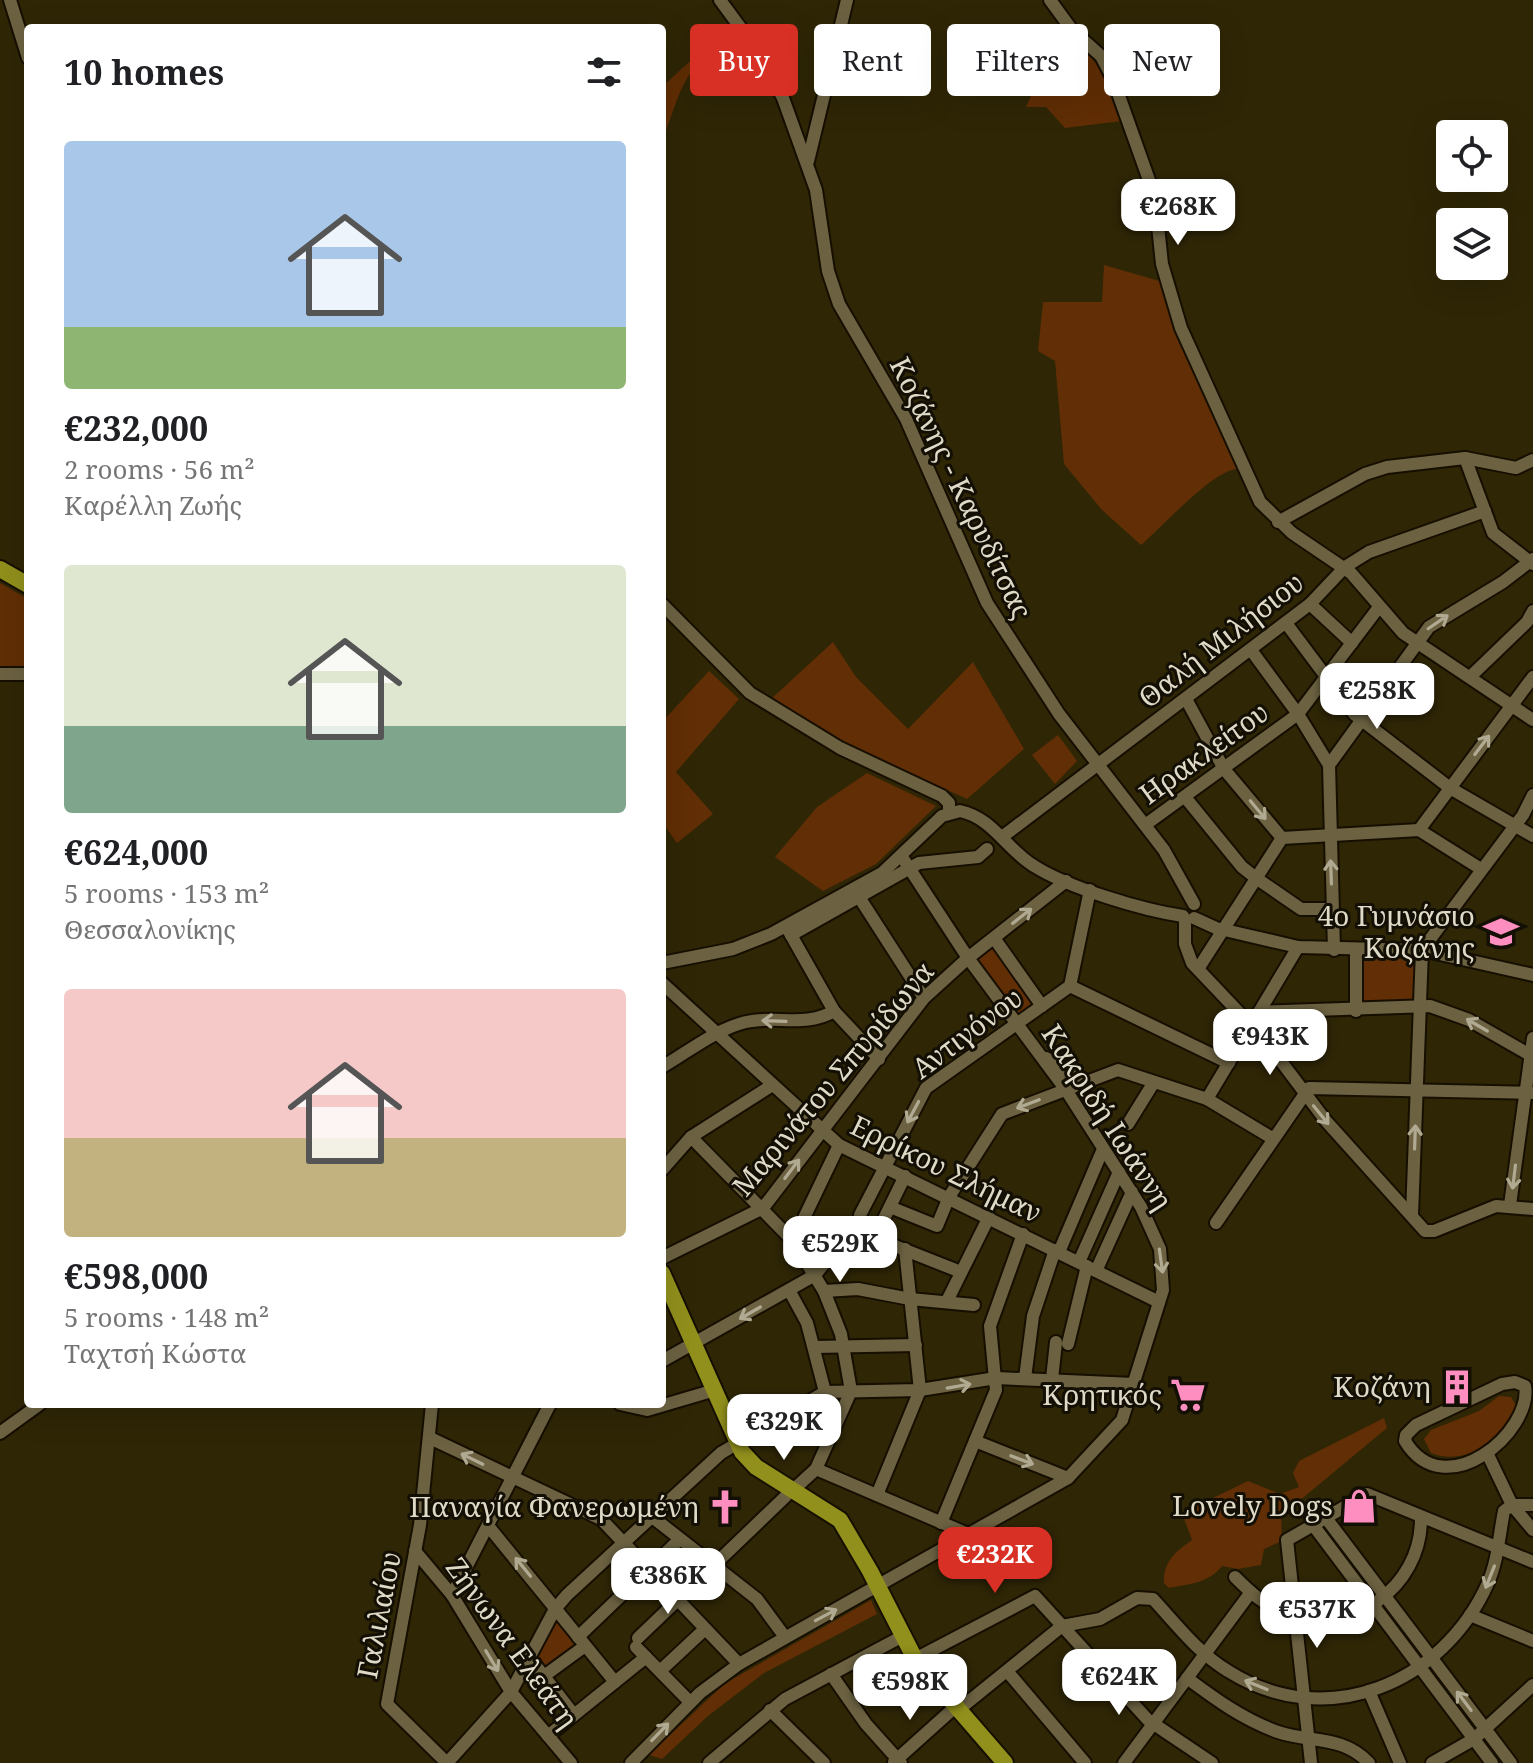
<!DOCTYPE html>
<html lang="en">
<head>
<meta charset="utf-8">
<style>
	:root { --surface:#fff; --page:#f2f2f2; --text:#202124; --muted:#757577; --accent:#d93025 }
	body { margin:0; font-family:"Noto Serif",serif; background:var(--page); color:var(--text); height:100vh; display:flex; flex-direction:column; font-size:30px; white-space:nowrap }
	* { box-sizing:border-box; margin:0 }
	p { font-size:26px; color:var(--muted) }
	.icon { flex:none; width:44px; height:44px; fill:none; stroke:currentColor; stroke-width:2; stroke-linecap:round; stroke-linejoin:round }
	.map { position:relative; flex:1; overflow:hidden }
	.panel { position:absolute; left:24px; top:24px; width:642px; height:1384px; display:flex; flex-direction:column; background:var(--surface); border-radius:8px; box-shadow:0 8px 32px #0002 }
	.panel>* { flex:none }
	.top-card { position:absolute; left:690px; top:24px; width:722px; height:72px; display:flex; gap:16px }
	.tools { position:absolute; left:1436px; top:120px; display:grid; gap:16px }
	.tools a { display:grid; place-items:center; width:72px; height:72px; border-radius:8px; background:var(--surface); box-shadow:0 8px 32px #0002; font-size:40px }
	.price { position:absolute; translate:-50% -68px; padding:0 18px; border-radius:16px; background:#fff; color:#222; font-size:26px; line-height:52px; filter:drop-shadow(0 2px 4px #0008) }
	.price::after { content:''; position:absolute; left:50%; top:48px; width:24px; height:18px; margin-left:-12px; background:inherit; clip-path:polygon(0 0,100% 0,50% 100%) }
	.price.on { background:var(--accent); color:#fff }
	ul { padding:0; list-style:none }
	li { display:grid; align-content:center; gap:16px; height:424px; padding:0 40px }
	li span { display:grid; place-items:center; height:248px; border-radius:8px; color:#555 }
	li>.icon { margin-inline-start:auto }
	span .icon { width:144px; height:144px; fill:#fffc; stroke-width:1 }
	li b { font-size:34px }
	h2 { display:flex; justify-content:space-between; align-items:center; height:96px; padding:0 40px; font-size:34px }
	.tag { padding:0 28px; border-radius:8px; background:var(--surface); box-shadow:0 8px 32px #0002; font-size:28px; line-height:72px }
	.tag.on { background:var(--accent); color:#fff }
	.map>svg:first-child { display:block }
</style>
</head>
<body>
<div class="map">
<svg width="1533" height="1763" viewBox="0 0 1533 1763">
	<rect width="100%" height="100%" fill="#2f2606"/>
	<g fill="#612e05">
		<path d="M726,28l7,12c-52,25 -52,53 -71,102v-55z"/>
		<polygon points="1069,31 1108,78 1122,121 1065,128 1046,107 1026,107 1048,58"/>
		<path d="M1104,265l59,17 75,187c-24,0 -77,59 -97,76l-39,-35 -38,-46 -9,-103 -17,-10 5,-49h59z"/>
		<polygon points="0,583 28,599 28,667 0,667"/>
		<polygon points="833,642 856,677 908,729 973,662 1024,749 967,799 858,749 770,700"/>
		<polygon points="709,671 739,699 676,772 713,814 677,843 662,822 662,722"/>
		<polygon points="1058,735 1077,761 1055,784 1032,755"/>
		<polygon points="867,773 936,806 876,864 823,891 775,857 817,807"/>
		<polygon points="994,944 1038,1005 1018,1019 975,958"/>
		<polygon points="1360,959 1418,959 1417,1001 1359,1007"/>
		<path d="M1499,1396l12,1 6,10c-8,33 -54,60 -86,46l-7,-14 7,-9 48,-19z"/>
		<polygon points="818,1404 831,1425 798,1445 785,1424"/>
		<path d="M1384,1418l3,10 -106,88 1,25 -18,8 -3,16 -23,4 -16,-3c-13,17 -33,18 -53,22l-5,-5c-1,-21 11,-31 28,-43l-10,-27 66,-32 32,13 19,-7 -6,-14 6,-12z"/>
		<polygon points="871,1600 877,1614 764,1673 708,1716 662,1759 649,1755 724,1684"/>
		<polygon points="558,1619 580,1647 547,1671 537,1658"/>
	</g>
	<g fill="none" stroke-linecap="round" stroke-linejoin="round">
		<g stroke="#160f00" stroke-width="16">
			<g id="minor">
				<polyline points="10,0 28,58"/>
				<polyline points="720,0 762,57 783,98 816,190 828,271 839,304 906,419 987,603 1059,714 1164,850 1194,904"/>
				<polyline points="1050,0 1072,30 1101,56 1113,79 1155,197 1162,264 1181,328 1260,502 1292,533 1351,573 1403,633 1533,720"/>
				<polyline points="808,161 847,0"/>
				<polyline points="1465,458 1493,533 1533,564"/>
				<polyline points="1278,522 1365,474 1387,467 1465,458 1516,468 1533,460"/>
				<polyline points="662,604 750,693 840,748 942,796 949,803 949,813"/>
				<polyline points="1310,604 1352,643"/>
				<polyline points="1286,623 1354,714 1450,788 1533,836"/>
				<polyline points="1251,650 1298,714 1329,765"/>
				<polyline points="0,674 28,674"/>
				<polyline points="1471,676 1527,622 1533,611"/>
				<polyline points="1186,699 1224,769 1282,838"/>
				<polyline points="1185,797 1242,867 1256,878 1301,909 1332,909"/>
				<polyline points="1145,825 1298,714 1379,607"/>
				<polyline points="1419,830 1533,677"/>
				<polyline points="1002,837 1310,604 1345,567 1369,552 1485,511"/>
				<polyline points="1282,838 1419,830 1481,869"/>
				<polyline points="859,897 924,998"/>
				<polyline points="1194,918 1216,928 1298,947 1422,950 1533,975"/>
				<polyline points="1185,919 1185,944 1192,963 1265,1040 1326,1121 1425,1231 1434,1231 1496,1206 1533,1209"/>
				<polyline points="787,928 834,1011 879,1059"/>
				<polyline points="791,935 919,863 978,857 987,849"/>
				<polyline points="994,938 1042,1006"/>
				<polyline points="1334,950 1329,765 1429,627 1503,582 1533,559"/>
				<path d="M662,963l71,-14 38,-15 111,-61 60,-57 18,-5c33,7 47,39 74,55 35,22 108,44 149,50"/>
				<polyline points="1198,969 1282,838"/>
				<polyline points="662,983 839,1145 1159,1302"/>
				<polyline points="1070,986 1229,1063"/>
				<polyline points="1356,1011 1356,950"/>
				<polyline points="1259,1012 1430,1006 1469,1020 1530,1055"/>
				<polyline points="1046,1058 1083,1083"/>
				<path d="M662,1067c26,-15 54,-38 84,-45 31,-7 59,6 88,-11"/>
				<polyline points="1207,1099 1298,947"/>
				<polyline points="1128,1124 1154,1082"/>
				<polyline points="691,1137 793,1241 824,1291 841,1334 851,1391 816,1469 792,1491"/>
				<polyline points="662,1170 691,1137 771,1086"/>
				<polyline points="1510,1205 1533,1038"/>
				<polyline points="890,1207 937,1226 949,1197 1002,1114 1118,1070 1207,1099 1272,1138"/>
				<polyline points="860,1215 926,1088 1070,986 1090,890"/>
				<polyline points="1412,1215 1422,950 1523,815 1533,795"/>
				<polyline points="1216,1223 1309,1088 1533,1093"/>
				<polyline points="875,1237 905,1176"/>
				<polyline points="793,1241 839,1145"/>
				<polyline points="1059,1252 1103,1149"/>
				<polyline points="662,1258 763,1208 924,998 968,958 1066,881"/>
				<polyline points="1079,1262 1119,1172"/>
				<polyline points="1096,1271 1132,1192"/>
				<polyline points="789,1290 807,1323 825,1392"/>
				<polyline points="824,1291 858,1289 910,1299 974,1305"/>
				<polyline points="947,1301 989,1217"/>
				<polyline points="1068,1344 1087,1266"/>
				<polyline points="815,1347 916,1345"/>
				<polyline points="662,1361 815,1275 852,1229 961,1272"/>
				<polyline points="1025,1378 1033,1316 1055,1250"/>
				<polyline points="1052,1379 1056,1342"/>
				<path d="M1515,1382l10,4c8,45 -80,121 -120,55l1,-6 10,-10 86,-41z"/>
				<polyline points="825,1392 920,1390 996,1378 1134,1384"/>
				<polyline points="432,1404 420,1525 387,1704 447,1763"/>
				<polyline points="620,1404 647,1410 715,1390"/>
				<polyline points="0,1433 40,1404"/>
				<polyline points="430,1438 601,1519 739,1664"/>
				<polyline points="975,1441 1068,1478"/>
				<polyline points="1489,1457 1512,1505 1533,1530"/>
				<polyline points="816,1469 968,1534"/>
				<polyline points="877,1495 920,1390 905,1249"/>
				<polyline points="1512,1505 1533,1505"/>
				<polyline points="651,1516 757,1599 785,1637"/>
				<polyline points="1326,1518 1511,1763"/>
				<polyline points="941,1523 996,1390 990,1326 1023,1234"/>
				<polyline points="1313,1525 1492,1763"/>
				<polyline points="489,1527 615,1682"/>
				<polyline points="415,1551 452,1595 511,1692 571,1763"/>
				<path d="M1235,1577c15,15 30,29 51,37 65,23 135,-26 135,-95"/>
				<polyline points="452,1595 550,1404"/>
				<polyline points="1470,1615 1533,1641"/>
				<polyline points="578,1637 680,1539"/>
				<polyline points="638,1638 786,1496"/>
				<polyline points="636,1647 690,1702"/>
				<polyline points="529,1657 574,1715"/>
				<polyline points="915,1659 1035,1596 1148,1720 1212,1763"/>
				<polyline points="660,1671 705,1629"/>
				<polyline points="1007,1671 1085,1763"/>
				<polyline points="831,1674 866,1724 901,1763"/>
				<polyline points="544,1676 585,1646"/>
				<path d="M1187,1678c28,21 57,42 91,54 33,11 64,3 91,31"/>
				<polyline points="1369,1691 1400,1763"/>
				<polyline points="770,1710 824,1763"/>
				<path d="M957,1711l105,-85 38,-7 37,-21 16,1c24,26 45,54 75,72 98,62 215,13 260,-88 10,-23 11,-47 16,-72l8,-6"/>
				<polyline points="548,1736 646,1657"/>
				<polyline points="894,1762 954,1708"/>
				<polyline points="447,1763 511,1692 555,1609 567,1595 721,1453 825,1392"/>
				<polyline points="631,1763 700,1693 739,1664 1068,1478 1122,1420 1163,1290 1160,1249 1141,1207 1066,1090 968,958 902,857"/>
				<polyline points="709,1763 785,1699 901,1637"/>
				<polyline points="1124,1763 1251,1592"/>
				<polyline points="1311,1763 1287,1540 1367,1494 1533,1562"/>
				<polyline points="1432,1763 1474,1739 1533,1685"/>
			</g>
		</g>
		<g stroke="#160f00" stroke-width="20">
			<g id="major">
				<polyline points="0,569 28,585"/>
				<polyline points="662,1273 742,1452 756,1467 840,1520 870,1571 915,1659 1005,1763"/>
			</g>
		</g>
		<use href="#minor" stroke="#6c6242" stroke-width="12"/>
		<use href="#major" stroke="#91901c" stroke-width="16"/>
	</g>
	<defs><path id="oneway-shaft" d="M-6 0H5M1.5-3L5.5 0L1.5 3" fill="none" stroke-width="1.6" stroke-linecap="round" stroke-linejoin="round" transform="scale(2)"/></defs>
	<g stroke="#b1aa92">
		<use href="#oneway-shaft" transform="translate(1438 622) rotate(-34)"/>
		<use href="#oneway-shaft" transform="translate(1482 745) rotate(-53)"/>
		<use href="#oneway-shaft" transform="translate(1258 810) rotate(50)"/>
		<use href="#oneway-shaft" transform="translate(1331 872) rotate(-92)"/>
		<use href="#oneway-shaft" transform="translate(1022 916) rotate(-38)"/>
		<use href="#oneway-shaft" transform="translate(774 1021) rotate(-178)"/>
		<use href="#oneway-shaft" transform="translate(1477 1025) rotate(-150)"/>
		<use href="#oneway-shaft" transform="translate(1028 1104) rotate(159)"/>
		<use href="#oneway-shaft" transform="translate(913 1112) rotate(118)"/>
		<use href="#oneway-shaft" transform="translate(1321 1115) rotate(51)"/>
		<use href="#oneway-shaft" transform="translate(1415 1137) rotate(-88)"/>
		<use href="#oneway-shaft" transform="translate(792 1169) rotate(-53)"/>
		<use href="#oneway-shaft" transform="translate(1514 1177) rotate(97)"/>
		<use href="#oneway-shaft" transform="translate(1161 1261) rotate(82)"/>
		<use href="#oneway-shaft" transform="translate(750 1313) rotate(150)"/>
		<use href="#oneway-shaft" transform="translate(959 1386) rotate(-10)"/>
		<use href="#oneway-shaft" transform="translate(472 1459) rotate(-154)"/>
		<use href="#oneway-shaft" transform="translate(1022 1460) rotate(21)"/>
		<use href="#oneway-shaft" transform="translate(523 1567) rotate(-129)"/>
		<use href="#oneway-shaft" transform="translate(1490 1577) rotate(112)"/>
		<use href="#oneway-shaft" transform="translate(826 1615) rotate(-28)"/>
		<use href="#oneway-shaft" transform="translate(492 1661) rotate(59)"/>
		<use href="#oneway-shaft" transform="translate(1256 1685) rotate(-158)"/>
		<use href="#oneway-shaft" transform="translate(1464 1701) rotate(-127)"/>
		<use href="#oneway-shaft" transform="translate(660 1732) rotate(-46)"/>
	</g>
	<defs>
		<g id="school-bare" transform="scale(2.76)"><path d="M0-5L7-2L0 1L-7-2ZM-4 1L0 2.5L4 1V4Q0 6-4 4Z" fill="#fd8ebf" stroke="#130f04" stroke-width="2.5" paint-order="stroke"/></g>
		<g id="building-bare" transform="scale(2.76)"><path d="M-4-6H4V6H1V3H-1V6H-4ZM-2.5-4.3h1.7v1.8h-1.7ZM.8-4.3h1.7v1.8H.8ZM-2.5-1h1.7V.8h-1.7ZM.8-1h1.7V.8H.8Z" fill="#fd8ebf" stroke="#130f04" stroke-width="2.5" paint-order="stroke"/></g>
		<g id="supermarket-bare" transform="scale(2.76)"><path d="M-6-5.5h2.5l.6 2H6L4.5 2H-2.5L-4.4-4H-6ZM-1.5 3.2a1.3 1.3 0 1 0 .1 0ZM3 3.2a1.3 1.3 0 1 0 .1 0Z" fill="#fd8ebf" stroke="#130f04" stroke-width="2.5" paint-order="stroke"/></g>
		<g id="shop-bare" transform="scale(2.76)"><path d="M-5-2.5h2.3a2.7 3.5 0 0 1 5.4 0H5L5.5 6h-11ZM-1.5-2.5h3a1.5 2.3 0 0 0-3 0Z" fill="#fd8ebf" stroke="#130f04" stroke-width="2.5" paint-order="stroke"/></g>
		<g id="church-bare" transform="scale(2.76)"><path d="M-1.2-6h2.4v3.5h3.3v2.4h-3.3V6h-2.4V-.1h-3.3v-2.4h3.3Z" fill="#fd8ebf" stroke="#130f04" stroke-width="2.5" paint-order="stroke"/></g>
	</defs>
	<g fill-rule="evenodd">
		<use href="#school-bare" x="1501" y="932"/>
		<use href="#building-bare" x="1457" y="1387"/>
		<use href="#supermarket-bare" x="1188" y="1395"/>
		<use href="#shop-bare" x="1359" y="1506"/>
		<use href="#church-bare" x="725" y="1507"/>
	</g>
	<g text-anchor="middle" stroke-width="6" stroke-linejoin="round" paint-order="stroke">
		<g font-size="28" fill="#dfdac8" stroke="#130f04">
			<text transform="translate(961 488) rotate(64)" y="10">Κοζάνης - Καρυδίτσας</text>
			<text transform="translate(1221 640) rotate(-38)" y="10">Θαλή Μιλήσιου</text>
			<text transform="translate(1204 753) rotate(-36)" y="10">Ηρακλείτου</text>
			<text transform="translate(967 1033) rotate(-37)" y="10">Αντιγόνου</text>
			<text transform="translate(833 1079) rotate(-50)" y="10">Μαρινάτου Σπυρίδωνα</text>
			<text transform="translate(1107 1117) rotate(57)" y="10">Κακριδή Ιωάννη</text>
			<text transform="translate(946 1169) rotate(26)" y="10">Ερρίκου Σλήμαν</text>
			<text transform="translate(379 1615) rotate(-79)" y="10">Γαλιλαίου</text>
			<text transform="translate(512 1643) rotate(54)" y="10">Ζήνωνα Ελεάτη</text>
		</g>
		<g font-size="28" fill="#dfdac8" stroke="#130f04" text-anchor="end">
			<text x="1475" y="926">4ο Γυμνάσιο<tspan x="1475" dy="32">Κοζάνης</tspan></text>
			<text x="1431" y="1397">Κοζάνη</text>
			<text x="1162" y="1405">Κρητικός</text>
			<text x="1333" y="1516">Lovely Dogs</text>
			<text x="699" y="1517">Παναγία Φανερωμένη</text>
		</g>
	</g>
</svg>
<div class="tools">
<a><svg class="icon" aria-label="locate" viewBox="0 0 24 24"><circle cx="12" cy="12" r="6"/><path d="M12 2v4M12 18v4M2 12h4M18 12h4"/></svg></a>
<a><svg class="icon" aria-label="layers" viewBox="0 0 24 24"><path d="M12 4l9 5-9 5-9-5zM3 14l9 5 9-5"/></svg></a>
</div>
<b class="price" style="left:1178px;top:247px">€268K</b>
<b class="price" style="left:1377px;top:731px">€258K</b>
<b class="price" style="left:1270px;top:1077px">€943K</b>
<b class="price" style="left:840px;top:1284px">€529K</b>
<b class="price" style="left:784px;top:1462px">€329K</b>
<b class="price on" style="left:995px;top:1595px">€232K</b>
<b class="price" style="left:668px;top:1616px">€386K</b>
<b class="price" style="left:1317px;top:1650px">€537K</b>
<b class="price" style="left:1119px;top:1717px">€624K</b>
<b class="price" style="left:910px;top:1722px">€598K</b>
<div class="top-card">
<a class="tag on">Buy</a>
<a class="tag">Rent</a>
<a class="tag">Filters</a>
<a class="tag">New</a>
</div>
<section class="panel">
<h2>10 homes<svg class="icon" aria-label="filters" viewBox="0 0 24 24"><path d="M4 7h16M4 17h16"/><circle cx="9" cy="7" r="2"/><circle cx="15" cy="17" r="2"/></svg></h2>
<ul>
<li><span style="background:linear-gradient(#a9c7e8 75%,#8fb573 0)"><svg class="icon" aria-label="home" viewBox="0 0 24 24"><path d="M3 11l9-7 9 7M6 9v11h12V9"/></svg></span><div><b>€232,000</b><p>2 rooms · 56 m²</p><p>Καρέλλη Ζωής</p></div></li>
<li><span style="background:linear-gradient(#dfe7d0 65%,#7fa58c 0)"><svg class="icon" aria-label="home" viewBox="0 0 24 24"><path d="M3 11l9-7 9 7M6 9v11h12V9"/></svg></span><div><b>€624,000</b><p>5 rooms · 153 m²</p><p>Θεσσαλονίκης</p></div></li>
<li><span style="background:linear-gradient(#f6c9c9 60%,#c2b280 0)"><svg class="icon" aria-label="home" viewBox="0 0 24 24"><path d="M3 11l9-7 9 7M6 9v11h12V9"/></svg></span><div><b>€598,000</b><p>5 rooms · 148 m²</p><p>Ταχτσή Κώστα</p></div></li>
</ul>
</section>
</div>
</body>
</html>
